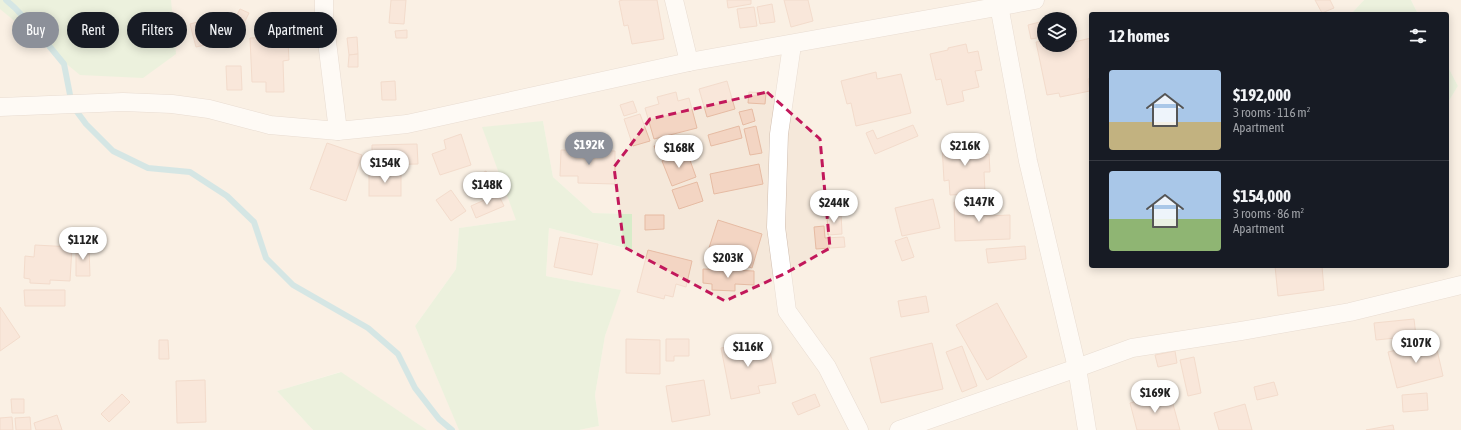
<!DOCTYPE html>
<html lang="en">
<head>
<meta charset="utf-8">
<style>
	:root { --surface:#171b24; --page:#242831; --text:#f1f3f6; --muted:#9ea1a6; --line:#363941; --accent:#8c9099 }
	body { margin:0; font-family:"Asap Condensed",sans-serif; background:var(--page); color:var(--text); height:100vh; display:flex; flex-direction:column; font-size:15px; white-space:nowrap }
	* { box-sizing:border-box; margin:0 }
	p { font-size:13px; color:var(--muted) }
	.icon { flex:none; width:22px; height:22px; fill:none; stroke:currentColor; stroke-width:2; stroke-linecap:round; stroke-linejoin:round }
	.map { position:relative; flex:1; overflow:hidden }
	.details { position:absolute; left:1089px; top:12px; width:360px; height:256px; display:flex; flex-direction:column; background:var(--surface); border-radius:4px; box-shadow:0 2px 10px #0003 }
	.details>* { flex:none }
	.guide { position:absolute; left:12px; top:12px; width:380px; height:36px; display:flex; gap:8px }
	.buttons { position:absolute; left:1037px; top:12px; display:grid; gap:8px }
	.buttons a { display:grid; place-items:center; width:40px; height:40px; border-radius:50%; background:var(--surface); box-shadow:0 2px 10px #0003; font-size:20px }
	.price { position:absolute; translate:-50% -34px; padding:0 9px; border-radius:14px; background:#fff; color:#222; font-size:13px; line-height:26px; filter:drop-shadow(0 1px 2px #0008) }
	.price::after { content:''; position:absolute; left:50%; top:24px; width:12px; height:9px; margin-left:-6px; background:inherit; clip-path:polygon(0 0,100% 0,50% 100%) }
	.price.selected { background:var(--accent); color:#fff }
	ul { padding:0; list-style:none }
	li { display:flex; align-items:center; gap:12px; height:100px; padding:0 20px }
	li+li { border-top:1px solid var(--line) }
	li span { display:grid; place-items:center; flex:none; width:112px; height:80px; border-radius:4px; color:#555 }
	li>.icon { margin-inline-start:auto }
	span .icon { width:48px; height:48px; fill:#fffc; stroke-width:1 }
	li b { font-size:17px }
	h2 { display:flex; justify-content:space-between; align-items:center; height:48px; padding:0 20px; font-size:17px }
	.tag { padding:0 14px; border-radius:18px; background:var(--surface); box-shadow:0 2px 10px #0003; font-size:14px; line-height:36px }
	.tag.selected { background:var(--accent); color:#fff }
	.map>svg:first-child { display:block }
</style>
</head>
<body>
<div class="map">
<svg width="1461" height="430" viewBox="0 0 1461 430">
	<rect width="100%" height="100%" fill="#fdf6ec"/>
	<path fill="#f5e8da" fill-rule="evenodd" d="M0,0h1364l-13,14h-260v252h356v-162l11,-18 -11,-21v-51h-29l-7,-14h50v430h-882l20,-4 -4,-31 10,-59 15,-46 -74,-14 3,-48 82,22 1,-36 -39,-1 -40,-36 -10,-56 -27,99 -57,8 -3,41 -41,57 44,103 2,1h-34l-87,-58 -63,19 36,39h-313zM1044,19h26v26h-26z"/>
	<g fill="#d8ecc9">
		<polygon points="0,0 171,0 176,54 143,78 80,75 0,9"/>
		<polygon points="1364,0 1411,0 1418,14 1351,14"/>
		<polygon points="1447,65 1458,86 1447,104"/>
		<polygon points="543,121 553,177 593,213 632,214 632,250 549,228 546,276 621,290 605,336 595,395 599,426 579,430 459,430 415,326 456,269 459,228 516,220 482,127"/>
		<polygon points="341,372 427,430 313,430 277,391"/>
	</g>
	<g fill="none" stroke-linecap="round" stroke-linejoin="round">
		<polyline stroke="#a5d3da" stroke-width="6" points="6,0 15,8 41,36 64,64 72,105 86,124 113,151 148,168 190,172 227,196 254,222 266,258 293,285 368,328 398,354 415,388 439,419 452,430"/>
	</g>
	<g fill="#f3d5c3" stroke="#e6bba3">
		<polygon points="391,0 406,0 404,24 389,23"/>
		<polygon points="623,0 657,0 664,39 632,44 628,25 624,26 619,1"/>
		<polygon points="727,0 751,0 751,4 728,8"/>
		<polygon points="784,0 808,0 813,21 791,27"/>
		<polygon points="1315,0 1330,0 1334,8 1322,13"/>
		<polygon points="772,4 775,22 760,24 757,7"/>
		<polygon points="754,7 757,26 740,28 737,9"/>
		<polygon points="240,9 249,13 243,25 234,21"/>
		<polygon points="216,17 223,41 196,47 190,24"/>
		<polygon points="1040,22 1043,37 1031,39 1028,25"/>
		<polygon points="407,30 407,38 396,38 395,31"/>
		<polygon points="281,37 281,41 288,41 289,60 283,61 284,92 266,92 266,82 252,82 250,38"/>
		<polygon points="357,37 358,54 349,55 347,38"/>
		<polygon points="1091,38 1091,78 1088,79 1090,91 1060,97 1059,93 1047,95 1036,42 1044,41 1044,45 1070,45 1070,43"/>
		<polygon points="966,44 968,53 978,51 982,70 975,71 979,87 962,91 964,101 947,105 941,79 936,80 930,54 948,50 948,48"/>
		<polygon points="358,54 358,67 348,67 349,55"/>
		<polygon points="226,66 241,66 242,90 227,90"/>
		<polygon points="876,72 877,79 901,74 911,113 856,126 851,103 847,104 841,81"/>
		<polygon points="395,81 396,100 382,100 381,82"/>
		<polygon points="727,81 735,109 707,117 699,89"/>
		<polygon points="676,92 678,101 689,98 697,128 654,139 645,108 659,104 657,97"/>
		<polygon points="749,92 766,93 765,104 748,103"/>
		<polygon points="633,101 637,112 624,116 620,105"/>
		<polygon points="752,109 755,121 743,125 739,112"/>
		<polygon points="640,114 650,141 633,146 624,119"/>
		<polygon points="913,125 918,136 875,154 866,133 873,130 877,139"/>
		<polygon points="739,126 742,138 711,146 708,135"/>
		<polygon points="756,126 762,153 750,155 744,129"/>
		<polygon points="461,134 471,165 440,175 432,154 446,149 444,140"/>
		<polygon points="968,137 968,146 982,145 983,155 989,154 990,172 984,172 985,193 950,195 949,180 944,181 942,145 948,145 948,138"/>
		<polygon points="676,138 680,150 659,157 654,146"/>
		<polygon points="327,143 362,155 346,201 310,189"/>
		<polygon points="417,144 418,164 372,165 372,145"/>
		<polygon points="561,150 615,151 615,184 578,183 578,176 560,176"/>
		<polygon points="687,152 696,177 672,186 662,161"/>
		<polygon points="759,164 763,184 714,194 710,174"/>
		<polygon points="486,171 493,185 481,190 475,177"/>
		<rect x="369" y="173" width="32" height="23"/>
		<polygon points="697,182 703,201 679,209 672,190"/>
		<polygon points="451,190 466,211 451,221 436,200"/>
		<polygon points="498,194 504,206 476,218 471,206"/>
		<polygon points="933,199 940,228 902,236 895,208"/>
		<polygon points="985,201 986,216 1010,215 1010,239 955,241 954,202"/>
		<polygon points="841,212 842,234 828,235 827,213"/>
		<polygon points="645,215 664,215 664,229 645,230"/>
		<polygon points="718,220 762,234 752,268 707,254"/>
		<polygon points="824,226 825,238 844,237 845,247 816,249 814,227"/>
		<polygon points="560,237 598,244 592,275 554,267"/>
		<polygon points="907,237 914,257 902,261 895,241"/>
		<polygon points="35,245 72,247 70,281 50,280 50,284 30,283 30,279 24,278 25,256 34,257"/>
		<polygon points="76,246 89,246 90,276 76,276"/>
		<polygon points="1025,246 1026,259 988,263 986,249"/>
		<polygon points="648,250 692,261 686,287 676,284 673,297 665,295 664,299 637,292"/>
		<polygon points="1275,266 1322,266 1324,290 1278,296"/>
		<polygon points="703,269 754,271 754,285 735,284 735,291 712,290 712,284 703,283"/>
		<polygon points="24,290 65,290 65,306 25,306"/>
		<polygon points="926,296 929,312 901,317 898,301"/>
		<polygon points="997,303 1027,357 987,380 956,325"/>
		<polygon points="0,307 20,337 0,351"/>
		<polygon points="1414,319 1416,336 1376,340 1374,323"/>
		<polygon points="626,339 660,340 660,374 626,373"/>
		<polygon points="666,339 689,339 689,356 674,356 674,361 666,361"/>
		<polygon points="159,340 168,340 169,359 159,359"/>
		<polygon points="768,340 776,383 758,386 760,393 731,399 721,348"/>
		<polygon points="1435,341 1443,376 1397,388 1388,352"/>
		<polygon points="932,343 943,389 881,403 870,358"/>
		<polygon points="962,346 977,386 962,392 946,352"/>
		<polygon points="1175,351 1177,363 1158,367 1155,355"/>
		<polygon points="1194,357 1201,393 1188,396 1180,360"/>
		<polygon points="205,380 206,422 177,423 176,381"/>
		<polygon points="704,380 710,415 672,422 666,386"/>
		<polygon points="1274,382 1278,395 1257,400 1254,387"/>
		<polygon points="1170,393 1180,430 1137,430 1130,403"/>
		<polygon points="1427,393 1428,410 1403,412 1402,395"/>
		<polygon points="122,394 130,402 109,422 101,414"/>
		<polygon points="815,394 820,406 798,415 792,403"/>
		<polygon points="11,399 24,399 24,413 12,413"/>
		<polygon points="1245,404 1252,430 1219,430 1214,413"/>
		<polygon points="57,415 62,430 36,430 34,423"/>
		<polygon points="12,417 13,430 0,430 0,418"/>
		<polygon points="30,417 31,430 16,430 15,418"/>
		<polygon points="1393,425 1394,430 1366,430"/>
	</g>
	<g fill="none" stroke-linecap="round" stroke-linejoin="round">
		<g stroke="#d1beb0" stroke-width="19">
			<g id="street">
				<polyline points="324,0 324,17 338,131"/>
				<polyline points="674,0 689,62"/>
				<polyline points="998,0 1028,161 1077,368 1087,430"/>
				<polyline points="792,45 779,134 776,227 787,311 827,367 859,430"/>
				<polyline points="0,107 123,102 172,104 209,109 270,125 338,131 407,124 689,62 1035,0"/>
				<polyline points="899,430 1077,368 1132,348 1241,331 1350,312 1461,285"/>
			</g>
		</g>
		<use href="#street" stroke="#fff" stroke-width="18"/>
	</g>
	<path d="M0 0H1461V430H0ZM767,92l53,47 10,109 -44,25 -61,28 -101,-54 -10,-80 36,-48z" fill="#fdf6ec" fill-opacity=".55" fill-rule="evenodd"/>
	<path fill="none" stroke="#c2185b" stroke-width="3" stroke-dasharray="8 5" stroke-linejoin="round" d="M767,92l53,47 10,109 -44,25 -61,28 -101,-54 -10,-80 36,-48z"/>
</svg>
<div class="buttons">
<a><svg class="icon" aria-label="layers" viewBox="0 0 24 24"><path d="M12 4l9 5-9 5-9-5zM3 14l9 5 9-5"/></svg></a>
</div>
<b class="price selected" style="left:589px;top:166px">$192K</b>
<b class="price" style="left:965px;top:167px">$216K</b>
<b class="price" style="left:679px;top:169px">$168K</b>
<b class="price" style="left:385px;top:184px">$154K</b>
<b class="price" style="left:487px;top:206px">$148K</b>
<b class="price" style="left:979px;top:223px">$147K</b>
<b class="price" style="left:834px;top:224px">$244K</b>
<b class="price" style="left:83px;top:261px">$112K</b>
<b class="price" style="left:728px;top:279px">$203K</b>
<b class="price" style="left:1416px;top:364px">$107K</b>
<b class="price" style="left:748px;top:368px">$116K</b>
<b class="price" style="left:1155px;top:414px">$169K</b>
<div class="guide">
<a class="tag selected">Buy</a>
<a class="tag">Rent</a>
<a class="tag">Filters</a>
<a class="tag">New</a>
<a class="tag">Apartment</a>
</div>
<section class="details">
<h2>12 homes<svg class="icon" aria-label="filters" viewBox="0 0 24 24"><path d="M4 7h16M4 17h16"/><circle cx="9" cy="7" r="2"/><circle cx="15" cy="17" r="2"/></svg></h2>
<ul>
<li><span style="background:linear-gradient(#a9c7e8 65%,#c2b280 0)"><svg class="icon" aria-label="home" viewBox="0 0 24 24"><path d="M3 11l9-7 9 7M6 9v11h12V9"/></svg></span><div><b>$192,000</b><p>3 rooms · 116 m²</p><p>Apartment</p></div></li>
<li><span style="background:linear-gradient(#a9c7e8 60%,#8fb573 0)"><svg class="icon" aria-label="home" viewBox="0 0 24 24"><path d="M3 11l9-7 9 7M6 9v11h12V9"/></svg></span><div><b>$154,000</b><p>3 rooms · 86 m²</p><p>Apartment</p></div></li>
</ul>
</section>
</div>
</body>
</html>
